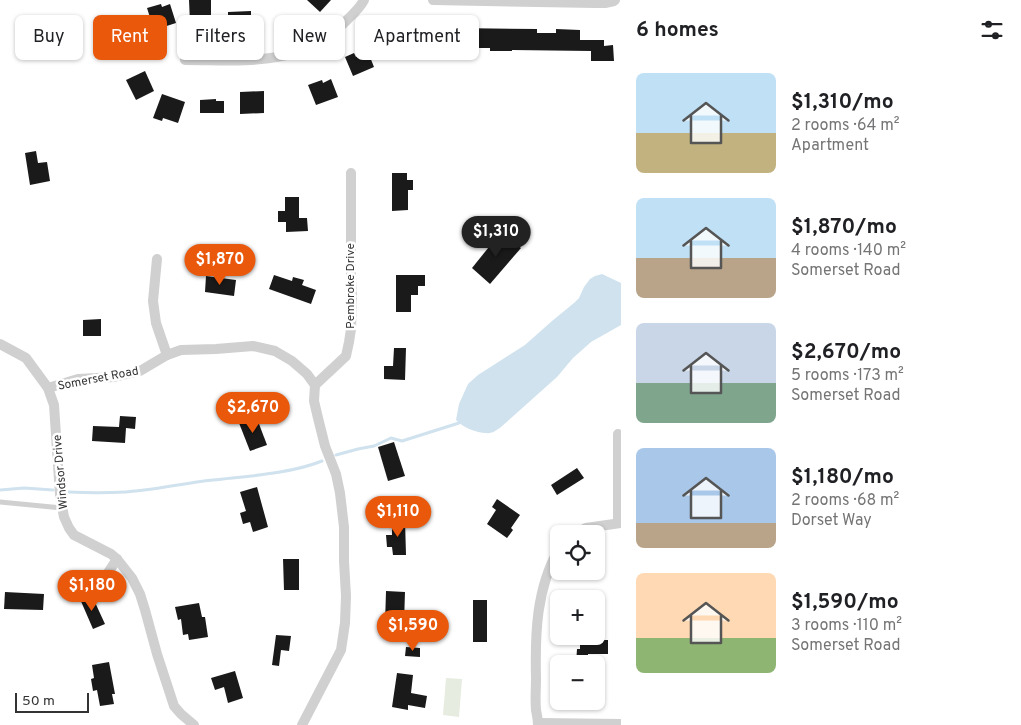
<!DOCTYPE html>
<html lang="en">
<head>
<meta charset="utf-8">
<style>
	:root { --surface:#fff; --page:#f2f2f2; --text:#202124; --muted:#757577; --accent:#ea580c }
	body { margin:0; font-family:Overpass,sans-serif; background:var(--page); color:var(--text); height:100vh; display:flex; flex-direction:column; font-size:19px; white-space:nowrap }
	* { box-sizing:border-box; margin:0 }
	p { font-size:16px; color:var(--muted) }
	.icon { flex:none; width:28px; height:28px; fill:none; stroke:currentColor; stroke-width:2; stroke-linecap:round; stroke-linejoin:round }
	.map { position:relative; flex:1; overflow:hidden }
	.details { display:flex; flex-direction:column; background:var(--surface); width:400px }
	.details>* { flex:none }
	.guide { position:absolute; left:15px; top:15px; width:475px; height:45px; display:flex; gap:10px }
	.buttons { position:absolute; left:550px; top:525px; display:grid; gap:10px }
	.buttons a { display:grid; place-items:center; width:55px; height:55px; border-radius:8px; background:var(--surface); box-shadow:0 1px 4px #0004; font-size:25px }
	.scale { position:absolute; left:15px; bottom:12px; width:74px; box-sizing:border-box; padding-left:5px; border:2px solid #333; border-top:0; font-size:14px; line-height:18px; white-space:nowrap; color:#333; -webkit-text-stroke:4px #fff; paint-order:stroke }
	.price { position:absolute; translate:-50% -42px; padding:0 11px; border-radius:18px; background:var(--accent); color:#fff; font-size:16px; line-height:32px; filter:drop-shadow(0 1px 2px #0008) }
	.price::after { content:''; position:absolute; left:50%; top:30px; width:15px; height:11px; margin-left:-8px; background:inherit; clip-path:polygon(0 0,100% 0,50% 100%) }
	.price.selected { background:#222; color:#fff }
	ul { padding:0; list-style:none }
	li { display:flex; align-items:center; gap:15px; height:125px; padding:0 15px }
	li span { display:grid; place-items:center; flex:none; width:140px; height:100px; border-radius:8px; color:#555 }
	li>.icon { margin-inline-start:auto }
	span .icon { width:60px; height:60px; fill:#fffc; stroke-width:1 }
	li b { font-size:21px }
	h2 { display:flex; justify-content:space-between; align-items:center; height:60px; padding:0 15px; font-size:21px }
	.chip { padding:0 18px; border-radius:8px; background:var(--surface); box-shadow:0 1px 4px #0004; font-size:18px; line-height:45px }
	.chip.selected { background:var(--accent); color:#fff }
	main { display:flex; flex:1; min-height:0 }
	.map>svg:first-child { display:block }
</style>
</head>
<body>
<main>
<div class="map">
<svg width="621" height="725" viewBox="0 0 621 725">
	<rect width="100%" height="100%" fill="#fff"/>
	<polygon fill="#e6ecdf" points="446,678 462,679 459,717 443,715"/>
	<path fill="#cfe2ee" d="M602,274l19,9v42l-30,17 -18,16 -16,19 -56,50c-4,3 -9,7 -15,6 -9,0 -24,-6 -30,-13l3,-16 9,-20 10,-9 47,-30 27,-24 22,-18 5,-5 5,-11 6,-8 5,-3z"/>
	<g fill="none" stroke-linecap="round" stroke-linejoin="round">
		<g stroke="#cfe2ee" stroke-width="3">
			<polyline points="336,455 358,449 374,446 391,438 402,441 459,423"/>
			<polyline points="0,490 24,488 53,490"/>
			<path d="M69,492c19,1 38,1 57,0 29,-2 58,-9 87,-12 35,-4 76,-6 109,-19"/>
		</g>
	</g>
	<g fill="#1a1a1a">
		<polygon points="189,0 211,0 211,20 200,20 200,23 190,23"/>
		<polygon points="307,0 331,0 320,12"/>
		<polygon points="161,4 162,7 170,4 176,23 154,30 147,8"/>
		<polygon points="251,11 251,33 238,33 238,30 228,30 228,12"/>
		<polygon points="455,28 537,29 537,33 556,33 556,29 580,30 580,40 604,40 604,46 613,45 614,61 591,61 591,51 512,50 512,51 490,51 490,48 461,48 461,47 454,46 421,46 421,29 455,29"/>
		<polygon points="133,29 152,38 141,60 122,51"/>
		<polygon points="391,29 392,32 402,30 405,47 382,53 377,33"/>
		<polygon points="368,52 374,67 353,76 345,57 354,53 356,57"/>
		<polygon points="145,71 154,91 136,100 126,80"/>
		<polygon points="331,79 338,97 316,105 308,85 322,80 323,83"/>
		<polygon points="264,91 264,113 240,114 240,92"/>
		<polygon points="162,94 185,102 178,123 163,118 162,121 153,118"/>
		<polygon points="216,99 216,101 224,101 224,113 200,113 200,100"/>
		<polygon points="36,151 38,163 47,162 50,181 30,185 25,153"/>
		<polygon points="392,173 407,173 407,180 413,180 413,190 408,190 408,210 392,211"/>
		<polygon points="285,197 299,197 299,218 307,218 308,231 286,232 286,222 278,222 278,211 285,211"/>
		<polygon points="501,232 521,248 490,284 472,268"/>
		<polygon points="274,275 292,281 293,277 304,280 302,285 316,290 311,304 269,289"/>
		<polygon points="396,275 425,275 425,286 418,286 418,295 411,295 411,312 396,312"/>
		<polygon points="206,276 236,280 234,296 205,292"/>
		<polygon points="101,319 101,336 83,336 83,320"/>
		<polygon points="394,348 406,348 405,380 384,379 384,366 393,366"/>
		<polygon points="120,416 136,417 135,429 126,428 125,443 92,441 93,426 119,427"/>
		<polygon points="256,416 267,445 250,451 239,423"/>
		<polygon points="394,442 405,476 388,481 378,447"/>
		<polygon points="577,468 584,478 557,495 551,485"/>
		<polygon points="257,487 268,527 253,532 250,522 243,524 240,513 246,511 240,492"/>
		<polygon points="497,499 520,515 511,528 513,530 507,538 487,524 496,510 492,507"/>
		<polygon points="405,520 406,555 393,555 392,547 387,547 386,535 392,535 392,521"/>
		<polygon points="283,559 299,559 299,590 284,590"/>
		<polygon points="386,591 405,592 404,623 385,623"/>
		<polygon points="5,592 44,594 43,610 4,609"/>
		<polygon points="85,596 89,598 93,598 105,624 93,629 80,599"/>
		<rect x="473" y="600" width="14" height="42"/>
		<polygon points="199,603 202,617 205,617 208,637 189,640 188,634 183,635 181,619 178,620 175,607"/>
		<polygon points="276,635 291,636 289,651 281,650 279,666 272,665"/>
		<polygon points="580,636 591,636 591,640 608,640 608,654 588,654 588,664 576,664 577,649 580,649"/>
		<polygon points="406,647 420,648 420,657 405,656"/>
		<polygon points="109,662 115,694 112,694 114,704 100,706 97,690 93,691 91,679 94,678 92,665"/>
		<polygon points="235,671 243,698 228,703 224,687 215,690 211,678"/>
		<polygon points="397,673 413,675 411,693 427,696 425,708 408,705 408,710 392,707"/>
	</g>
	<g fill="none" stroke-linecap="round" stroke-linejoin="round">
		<polyline stroke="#d0d0d0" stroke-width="5" points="0,502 62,508"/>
		<g stroke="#d0d0d0" stroke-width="10">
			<polyline points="433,0 595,3 605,3 614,1 615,0"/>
			<path d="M185,60c60,0 116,8 162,-40 6,-6 13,-12 17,-20"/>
			<polyline points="157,259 153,301 156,323 167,355"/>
			<polyline points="0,344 26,358 48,388 54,405 60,495 64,517 69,528 74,535 111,554 117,559 132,578 140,594 145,610 157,654 174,706 181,714 194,725"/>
			<polyline points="315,385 346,356 349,342 351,329 352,298 351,274 351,173"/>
			<polyline points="48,388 78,379 114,377 140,371 167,355 181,350 216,349 253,346 275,351 292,361 307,374 315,385 314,401 318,418 325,446 336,474 340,493 344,527 344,561 346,596 345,623 341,650 302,725"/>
			<polyline points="618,434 618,523"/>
			<polyline points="574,534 586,528 621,523"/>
			<polyline points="91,592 100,585 117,559"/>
			<polyline points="539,723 621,724"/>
			<path d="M538,725c0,-5 -1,-10 -2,-15 -1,-11 0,-21 0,-32 -1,-43 0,-90 23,-129"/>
		</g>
	</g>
	<g text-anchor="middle" stroke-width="5" stroke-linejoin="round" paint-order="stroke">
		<g font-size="12" fill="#333" stroke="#fff">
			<text transform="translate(350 286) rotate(-90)" y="4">Pembroke Drive</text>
			<text transform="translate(98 378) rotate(-11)" y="4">Somerset Road</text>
			<text transform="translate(60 472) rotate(-95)" y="4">Windsor Drive</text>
		</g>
	</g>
</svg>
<div class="buttons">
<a><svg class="icon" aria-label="locate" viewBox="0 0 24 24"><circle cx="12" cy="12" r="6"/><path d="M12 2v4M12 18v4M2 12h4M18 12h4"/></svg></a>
<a>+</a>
<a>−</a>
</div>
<div class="scale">50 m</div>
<b class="price selected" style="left:496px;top:258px">$1,310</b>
<b class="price" style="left:220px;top:286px">$1,870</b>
<b class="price" style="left:253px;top:434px">$2,670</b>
<b class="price" style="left:398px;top:538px">$1,110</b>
<b class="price" style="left:92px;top:612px">$1,180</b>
<b class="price" style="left:413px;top:652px">$1,590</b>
<div class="guide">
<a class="chip">Buy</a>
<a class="chip selected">Rent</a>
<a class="chip">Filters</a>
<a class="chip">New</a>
<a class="chip">Apartment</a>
</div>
</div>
<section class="details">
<h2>6 homes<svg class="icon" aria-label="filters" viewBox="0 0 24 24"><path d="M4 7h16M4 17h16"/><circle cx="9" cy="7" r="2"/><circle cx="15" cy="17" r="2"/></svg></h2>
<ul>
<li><span style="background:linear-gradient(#bfe0f5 60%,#c2b280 0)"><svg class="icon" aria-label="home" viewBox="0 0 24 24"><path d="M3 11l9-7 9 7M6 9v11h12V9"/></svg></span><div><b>$1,310/mo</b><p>2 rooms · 64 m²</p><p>Apartment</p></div></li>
<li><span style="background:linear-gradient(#bfe0f5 60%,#b9a48a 0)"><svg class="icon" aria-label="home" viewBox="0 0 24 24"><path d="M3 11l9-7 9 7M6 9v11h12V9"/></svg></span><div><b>$1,870/mo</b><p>4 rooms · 140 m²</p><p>Somerset Road</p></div></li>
<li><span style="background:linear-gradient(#c9d6e8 60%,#7fa58c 0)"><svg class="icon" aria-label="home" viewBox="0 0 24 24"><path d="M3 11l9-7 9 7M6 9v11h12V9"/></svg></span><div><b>$2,670/mo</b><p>5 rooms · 173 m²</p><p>Somerset Road</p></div></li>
<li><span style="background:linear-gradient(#a9c7e8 75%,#b9a48a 0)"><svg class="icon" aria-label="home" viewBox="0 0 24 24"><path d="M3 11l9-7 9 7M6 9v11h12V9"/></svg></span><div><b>$1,180/mo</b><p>2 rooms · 68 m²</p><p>Dorset Way</p></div></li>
<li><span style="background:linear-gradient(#ffd9b3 65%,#8fb573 0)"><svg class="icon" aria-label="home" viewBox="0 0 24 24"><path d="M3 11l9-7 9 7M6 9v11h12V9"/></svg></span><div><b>$1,590/mo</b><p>3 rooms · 110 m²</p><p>Somerset Road</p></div></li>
</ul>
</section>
</main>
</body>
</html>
